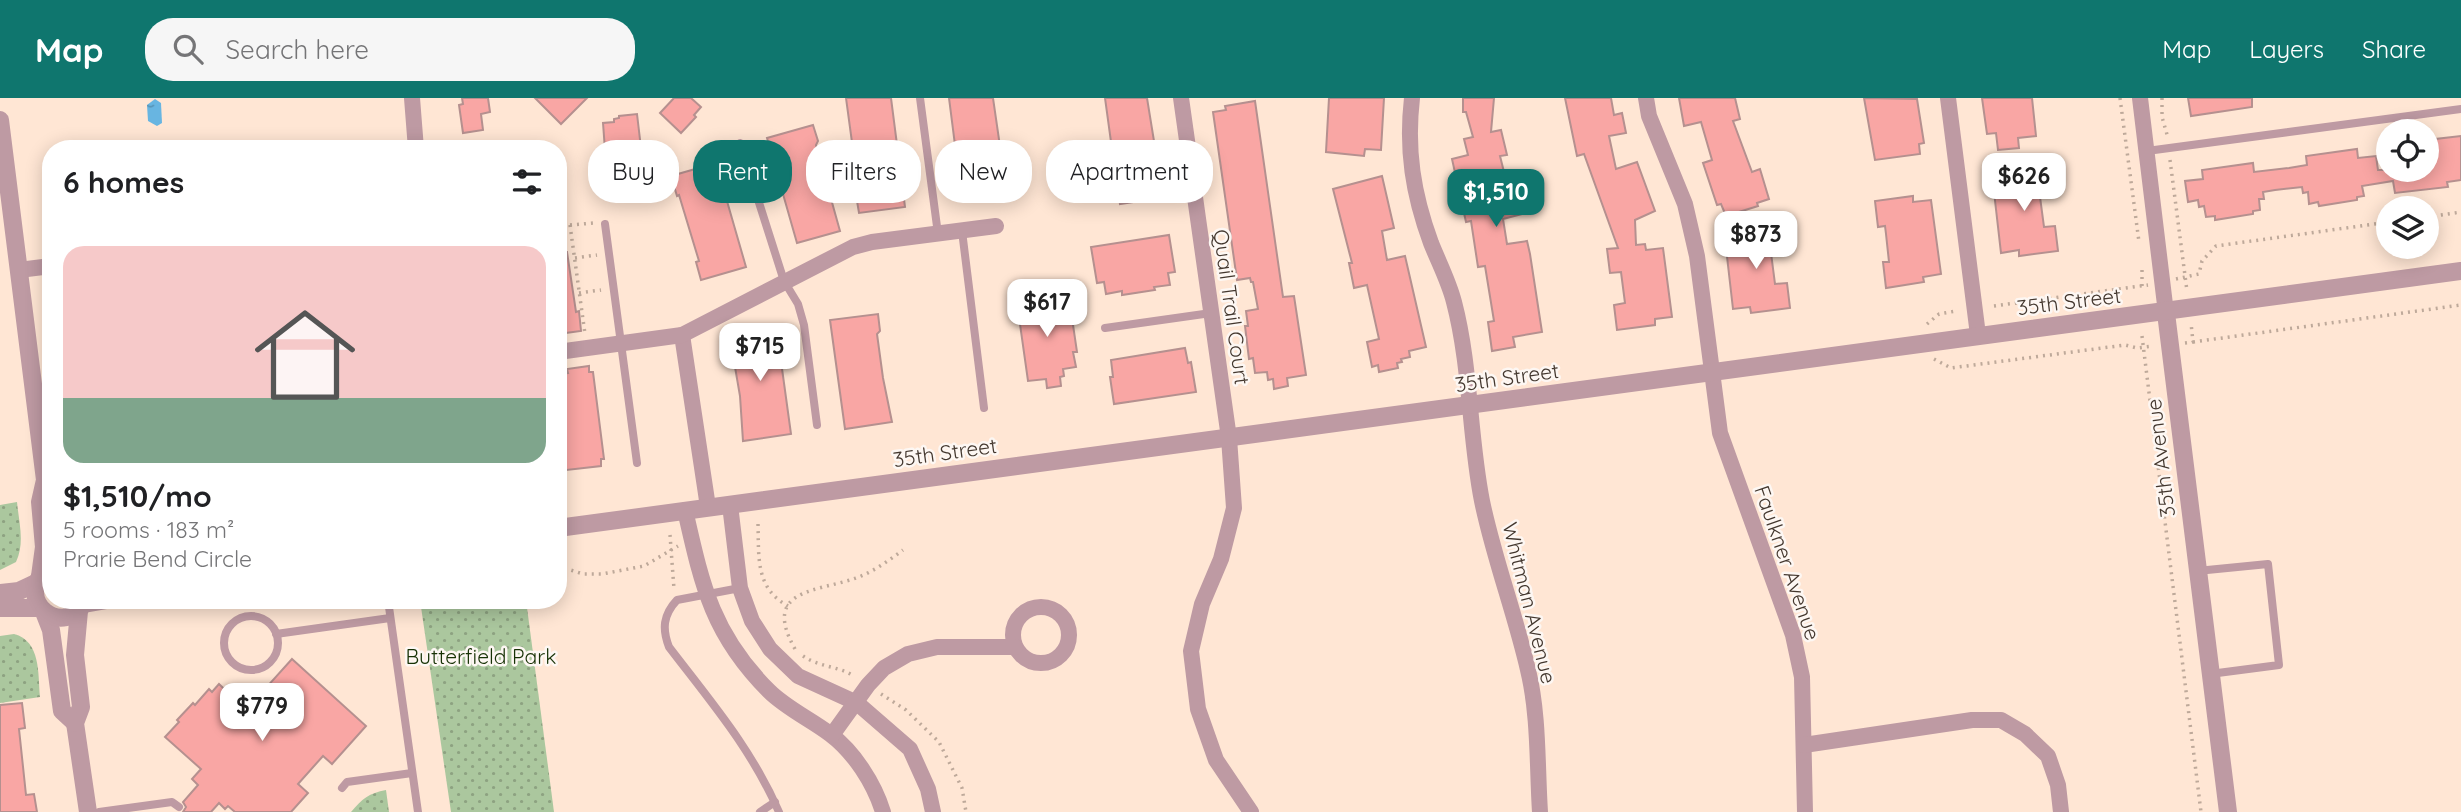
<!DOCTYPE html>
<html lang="en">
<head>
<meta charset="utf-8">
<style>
	:root { --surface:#fff; --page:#f6f6f6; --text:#202124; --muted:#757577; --line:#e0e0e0; --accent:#0f766e }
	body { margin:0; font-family:Quicksand,sans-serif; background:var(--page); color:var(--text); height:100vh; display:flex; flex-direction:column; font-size:26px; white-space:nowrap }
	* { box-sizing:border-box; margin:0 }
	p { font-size:23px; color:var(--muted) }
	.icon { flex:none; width:38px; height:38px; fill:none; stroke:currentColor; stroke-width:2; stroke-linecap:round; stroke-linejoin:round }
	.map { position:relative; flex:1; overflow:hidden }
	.sheet { position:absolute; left:42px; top:42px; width:525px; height:469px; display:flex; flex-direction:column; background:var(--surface); border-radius:28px; box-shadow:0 4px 18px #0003 }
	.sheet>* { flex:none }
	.guide { position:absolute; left:588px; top:42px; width:665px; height:63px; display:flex; gap:14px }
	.tools { position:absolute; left:2376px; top:21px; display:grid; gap:14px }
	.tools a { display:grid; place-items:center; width:63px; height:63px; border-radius:50%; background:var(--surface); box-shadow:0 4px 18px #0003; font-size:35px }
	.price { position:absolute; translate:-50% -60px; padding:0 16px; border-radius:14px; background:#fff; color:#222; font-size:23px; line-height:46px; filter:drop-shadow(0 2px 4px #0008) }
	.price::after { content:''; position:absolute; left:50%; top:42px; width:21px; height:16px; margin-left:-10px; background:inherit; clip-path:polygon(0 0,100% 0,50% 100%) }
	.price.on { background:var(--accent); color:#fff }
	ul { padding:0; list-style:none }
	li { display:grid; align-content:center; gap:14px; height:371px; padding:0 21px }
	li+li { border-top:2px solid var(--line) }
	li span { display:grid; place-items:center; height:217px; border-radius:21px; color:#555 }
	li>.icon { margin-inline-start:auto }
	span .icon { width:126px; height:126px; fill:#fffc; stroke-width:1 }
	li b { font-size:30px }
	h2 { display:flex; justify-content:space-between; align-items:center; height:84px; padding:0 21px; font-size:30px }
	.pill { padding:0 24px; border-radius:28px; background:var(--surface); box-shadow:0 4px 18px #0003; font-size:24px; line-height:63px }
	.pill.on { background:var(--accent); color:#fff }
	header { display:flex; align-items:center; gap:42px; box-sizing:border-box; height:98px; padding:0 35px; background:var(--accent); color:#fff }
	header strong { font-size:33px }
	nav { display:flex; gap:38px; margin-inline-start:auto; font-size:24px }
	.search { width:490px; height:63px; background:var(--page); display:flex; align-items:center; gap:18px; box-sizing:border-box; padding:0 24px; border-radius:28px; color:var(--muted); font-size:26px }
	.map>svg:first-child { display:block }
</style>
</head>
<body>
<header>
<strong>Map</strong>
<div class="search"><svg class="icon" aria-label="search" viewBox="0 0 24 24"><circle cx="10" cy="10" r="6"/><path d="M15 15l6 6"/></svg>Search here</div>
<nav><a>Map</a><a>Layers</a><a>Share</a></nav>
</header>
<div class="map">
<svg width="2461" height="714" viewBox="0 0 2461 714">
	<defs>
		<pattern id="grass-dots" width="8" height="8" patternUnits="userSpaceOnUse" patternTransform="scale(1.75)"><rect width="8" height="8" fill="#abc79e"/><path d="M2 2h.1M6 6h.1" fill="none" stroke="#8da281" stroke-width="1.8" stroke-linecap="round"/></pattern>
		<pattern id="water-ripples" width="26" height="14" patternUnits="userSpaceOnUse" patternTransform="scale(1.75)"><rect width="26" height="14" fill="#68b5e1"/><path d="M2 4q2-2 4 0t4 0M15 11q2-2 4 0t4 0" fill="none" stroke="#5794b7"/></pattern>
	</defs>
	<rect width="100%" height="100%" fill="#ffe6d4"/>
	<g fill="url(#grass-dots)">
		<path d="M17,404c2,21 8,41 -1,60l-16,8v-65z"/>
		<polygon points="420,502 526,502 554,714 451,714"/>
		<path d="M14,536c27,7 24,40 26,63l-40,6v-67z"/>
		<path d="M386,692l3,22h-38c11,-13 18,-19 35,-22z"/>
	</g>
	<polygon fill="url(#water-ripples)" points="155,1 161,5 162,25 157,28 148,23 147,7"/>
	<g fill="#f9a6a4" stroke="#b5908f" stroke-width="2">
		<polygon points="462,0 488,0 490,14 481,16 483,32 463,35 459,7 463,6"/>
		<polygon points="535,0 587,0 561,26"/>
		<polygon points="674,0 691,0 701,9 694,17 696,19 681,35 660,15"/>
		<polygon points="846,0 891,0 905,109 859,115 856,97 859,96"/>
		<polygon points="949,0 993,0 1004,76 1007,76 1009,96 962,102"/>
		<polygon points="1105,0 1147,0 1160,80 1159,81 1161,95 1147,97 1147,102 1120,106 1116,77 1112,78 1108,52 1112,51"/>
		<polygon points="1329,0 1384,0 1381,52 1365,51 1364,58 1326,54"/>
		<polygon points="1463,0 1494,0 1491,34 1501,32 1507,57 1500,58 1509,94 1515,92 1522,116 1503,121 1507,146 1527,143 1530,156 1542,234 1513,239 1515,249 1492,253 1488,224 1494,223 1485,168 1478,169 1471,123 1466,124 1452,61 1468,57 1464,41 1473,39 1466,14 1463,14"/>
		<polygon points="1565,0 1611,0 1614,17 1622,15 1626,35 1609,38 1616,71 1637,64 1655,113 1635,122 1636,147 1645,146 1646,152 1663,150 1672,219 1655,221 1655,227 1617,232 1614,207 1625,205 1621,174 1610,175 1607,151 1618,150 1584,56 1577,58"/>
		<polygon points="1679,0 1735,0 1740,21 1733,23 1752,74 1760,71 1769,101 1757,105 1758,108 1726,118 1721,106 1717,107 1703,65 1712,62 1701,24 1684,28"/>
		<polygon points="1864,0 1917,1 1924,45 1919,46 1920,56 1875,62"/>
		<polygon points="1982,0 2032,0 2036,38 2018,40 2019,50 1998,52 1996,35 1987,36"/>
		<polygon points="2188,0 2252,0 2252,9 2191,18"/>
		<polygon points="1255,3 1283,199 1294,198 1306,277 1287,280 1288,288 1274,291 1273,281 1268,282 1267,274 1255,275 1253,260 1249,261 1245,228 1248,228 1246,213 1258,211 1253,184 1251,184 1250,180 1237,182 1213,14 1226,12 1225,8"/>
		<polygon points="637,16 641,50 605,52 603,25 614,24 614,21 619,20 619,18"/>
		<polygon points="813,27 818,43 816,47 840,133 797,145 767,40"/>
		<polygon points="2461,38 2461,82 2447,84 2448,89 2395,95 2393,83 2362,88 2364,98 2357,99 2357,102 2319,108 2318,104 2309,106 2308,94 2303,95 2302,89 2275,92 2263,94 2264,101 2259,101 2260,112 2253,113 2253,116 2215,122 2215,118 2206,119 2204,108 2199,109 2198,102 2188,104 2185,83 2203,81 2202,72 2253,65 2254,74 2289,70 2307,67 2306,58 2357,51 2358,60 2376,58 2378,72 2427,72 2427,42"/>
		<polygon points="716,65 746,169 701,182 696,164 699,163 679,97 677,98 671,78"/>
		<polygon points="2034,67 2035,74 2048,72 2051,97 2040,99 2044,129 2055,128 2058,153 2019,158 2019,152 2001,155 1993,85 2011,83 2009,70"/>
		<polygon points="1382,78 1394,130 1382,133 1387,162 1405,158 1426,249 1409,253 1410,259 1401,261 1402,264 1397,265 1398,270 1379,274 1378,267 1372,269 1367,244 1379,241 1367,187 1354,190 1349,165 1352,165 1333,91"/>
		<polygon points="1913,98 1913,104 1931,102 1941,176 1923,179 1924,184 1886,190 1883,164 1889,164 1886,136 1885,128 1878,129 1875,103"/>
		<polygon points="1779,129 1782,153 1771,155 1775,186 1787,185 1790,210 1751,215 1750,209 1733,211 1725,141 1733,140 1732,135"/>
		<polygon points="1169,137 1175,174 1168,175 1170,187 1154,189 1155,192 1122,197 1122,193 1106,196 1104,184 1097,185 1091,149"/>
		<polygon points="558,154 567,154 576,214 579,213 581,233 558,236"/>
		<polygon points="1048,192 1049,200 1053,200 1054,207 1066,206 1068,221 1072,220 1077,254 1073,254 1076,269 1063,271 1064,278 1060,279 1061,288 1047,290 1046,281 1028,283 1017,205 1035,203 1034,194"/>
		<polygon points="878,216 880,233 877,236 883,280 892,324 845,331 830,222"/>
		<polygon points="776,227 791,336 743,343 740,298 729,234"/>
		<polygon points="1185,250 1188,265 1191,264 1196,294 1114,306 1110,279 1113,279 1111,262"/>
		<polygon points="589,268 589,274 593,274 604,361 601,361 601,368 558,373 558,276 568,275 567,271"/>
		<polygon points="292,561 366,628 332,666 323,658 298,686 308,695 291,714 235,714 228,708 225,711 219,705 211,714 183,714 186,709 183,704 198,687 192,681 201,671 165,639 179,624 177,622 193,605 195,607 209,591 212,594 219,586 246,612"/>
		<polygon points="22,605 25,630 19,631 26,697 34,696 37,714 0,714 0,607"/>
	</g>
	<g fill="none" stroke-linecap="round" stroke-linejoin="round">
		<g stroke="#bea99a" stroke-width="3.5" stroke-dasharray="2 5" stroke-linecap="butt">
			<polyline points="2120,0 2139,144"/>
			<polyline points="2162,0 2162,19 2168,40"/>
			<polyline points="2170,62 2187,193"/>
			<polyline points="2427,119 2461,114"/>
			<polyline points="570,127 585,236"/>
			<polyline points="570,127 594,125"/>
			<polyline points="575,160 597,157"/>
			<polyline points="2176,181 2199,176 2202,163 2216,148 2389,124"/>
			<polyline points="2142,188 2142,169"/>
			<polyline points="579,195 601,192"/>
			<polyline points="1994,208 2148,187"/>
			<polyline points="1927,226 1939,216 1956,213"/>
			<polyline points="2142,238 2201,714"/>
			<polyline points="2193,244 2461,207"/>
			<polyline points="2185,245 2193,244 2191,225"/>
			<polyline points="1934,261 1951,270 2125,247 2137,250 2153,248"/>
			<path d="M758,426c1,33 -3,64 30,82"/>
			<polyline points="670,437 674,491"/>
			<polyline points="558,468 583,476 602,476 644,468 678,448"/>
			<path d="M795,551c-34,-60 21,-57 61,-71 17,-6 32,-17 47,-28"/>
			<path d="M803,558c16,11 35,10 51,20"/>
			<polyline points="881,596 906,612 939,644 962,690 966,714"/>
		</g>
		<g stroke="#be9aa3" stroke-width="8">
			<polyline points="920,0 938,136"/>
			<polyline points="740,45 784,183 798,206 804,227 817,327"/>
			<polyline points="2147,53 2461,11"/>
			<polyline points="605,126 637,365"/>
			<polyline points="962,133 984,310"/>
			<polyline points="1105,230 1211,215"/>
			<polyline points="2197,473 2268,466 2279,567 2210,576"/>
			<path d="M740,490l-63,12c-14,15 -15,29 -8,47 42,55 82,101 110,165"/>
			<polyline points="388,502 418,714"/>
			<circle cx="251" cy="545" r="27"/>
			<polyline points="276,536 390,520"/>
			<polyline points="342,690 347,684 412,675"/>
			<polyline points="99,714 172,704 179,709"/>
			<polyline points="760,714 775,704"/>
		</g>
		<g stroke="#be9aa3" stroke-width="16">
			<polyline points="412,0 416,51"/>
			<polyline points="1181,0 1229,340 1234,410 1221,461 1202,506 1191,553 1198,611 1216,662 1251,714"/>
			<path d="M1412,0c-6,52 1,96 19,145 8,20 18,39 23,59 17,65 15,134 28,199 12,58 33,112 46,169 11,45 9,96 12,142"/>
			<polyline points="1646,0 1649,18 1685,106 1697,158 1720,335 1793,537 1802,579 1805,714"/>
			<polyline points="1948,0 1978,237"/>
			<polyline points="2140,0 2166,215"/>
			<polyline points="19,172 51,168"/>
			<polyline points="682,237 708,409"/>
			<polyline points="558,254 682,237 853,149 872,144 996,128"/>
			<polyline points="730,407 740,490 752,523 770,551 798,578 857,605 910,651 928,691 933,714"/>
			<path d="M685,412c17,75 27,124 84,181 17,17 41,28 61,43 24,18 44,49 53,78"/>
			<circle cx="1041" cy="537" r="28"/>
			<polyline points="832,637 868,587 884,570 908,556 937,549 1015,549"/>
			<polyline points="1804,647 1972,622 2001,622 2025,636 2048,658 2058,687 2061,714"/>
		</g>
		<g stroke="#be9aa3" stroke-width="18">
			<polyline points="0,22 45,382 40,404 44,449 40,478"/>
			<polyline points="2166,215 2228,714"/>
			<polyline points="558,430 2461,173"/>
			<path d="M48,471c-38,31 18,73 37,31"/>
			<polyline points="0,495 19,493 36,485"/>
			<polyline points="84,506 107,502"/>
			<polyline points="0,510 40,510"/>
			<polyline points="79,513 75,557 81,609 75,625 88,714"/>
			<polyline points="44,514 51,532 62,613 75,625"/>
		</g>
	</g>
	<g text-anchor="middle" stroke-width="5" stroke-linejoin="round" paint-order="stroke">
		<g font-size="21" fill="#43372e" stroke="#fdf7f3">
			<text transform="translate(2069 204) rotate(-7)" y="7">35th Street</text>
			<text transform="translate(1231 209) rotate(82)" y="7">Quail Trail Court</text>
			<text transform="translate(1507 280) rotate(-8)" y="7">35th Street</text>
			<text transform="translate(945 355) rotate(-8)" y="7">35th Street</text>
			<text transform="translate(2161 360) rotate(-97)" y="7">35th Avenue</text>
			<text transform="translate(1787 465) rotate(71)" y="7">Faulkner Avenue</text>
			<text transform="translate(1529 505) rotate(76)" y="7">Whitman Avenue</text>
		</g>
		<g font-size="21" fill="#173205" stroke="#fdf7f3">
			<text x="481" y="566">Butterfield Park</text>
		</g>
	</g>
</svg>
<div class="tools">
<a><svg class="icon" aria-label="locate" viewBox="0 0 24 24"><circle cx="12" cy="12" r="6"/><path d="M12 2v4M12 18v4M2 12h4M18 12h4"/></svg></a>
<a><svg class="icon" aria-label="layers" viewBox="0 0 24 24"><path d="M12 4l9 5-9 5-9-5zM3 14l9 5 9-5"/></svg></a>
</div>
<b class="price" style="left:2024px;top:115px">$626</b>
<b class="price on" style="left:1496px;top:131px">$1,510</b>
<b class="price" style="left:1756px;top:173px">$873</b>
<b class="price" style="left:1047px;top:241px">$617</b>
<b class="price" style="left:760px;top:285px">$715</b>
<b class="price" style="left:262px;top:645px">$779</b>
<div class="guide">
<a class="pill">Buy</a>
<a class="pill on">Rent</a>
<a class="pill">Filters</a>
<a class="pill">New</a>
<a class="pill">Apartment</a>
</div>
<section class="sheet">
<h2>6 homes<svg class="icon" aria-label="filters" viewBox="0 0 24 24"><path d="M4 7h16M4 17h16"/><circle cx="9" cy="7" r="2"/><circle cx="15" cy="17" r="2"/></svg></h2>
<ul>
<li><span style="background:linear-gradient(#f6c9c9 70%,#7fa58c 0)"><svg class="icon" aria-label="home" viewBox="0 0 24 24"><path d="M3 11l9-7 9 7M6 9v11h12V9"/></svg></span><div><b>$1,510/mo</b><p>5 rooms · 183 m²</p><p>Prarie Bend Circle</p></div></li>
</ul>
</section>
</div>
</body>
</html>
